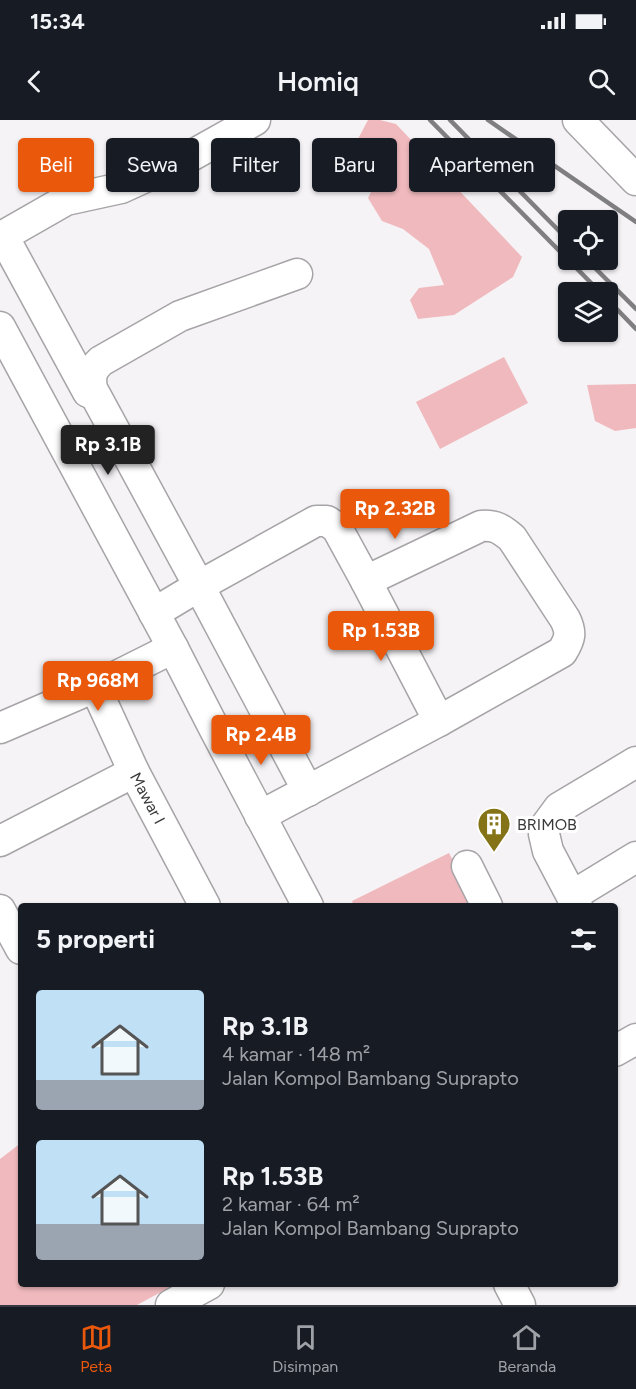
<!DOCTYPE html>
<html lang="id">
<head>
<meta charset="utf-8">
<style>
	:root { --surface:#171b24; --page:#242831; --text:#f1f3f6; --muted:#9ea1a6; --line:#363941; --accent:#ea580c }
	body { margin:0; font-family:Figtree,sans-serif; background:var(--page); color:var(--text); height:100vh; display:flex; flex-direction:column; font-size:22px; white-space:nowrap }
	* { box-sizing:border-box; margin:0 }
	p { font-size:20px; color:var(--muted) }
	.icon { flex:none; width:33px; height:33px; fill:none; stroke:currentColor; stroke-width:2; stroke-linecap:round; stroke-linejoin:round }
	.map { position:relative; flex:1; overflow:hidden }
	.details { position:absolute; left:18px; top:783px; width:600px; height:384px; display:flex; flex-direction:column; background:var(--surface); border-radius:6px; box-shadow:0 2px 4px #0004 }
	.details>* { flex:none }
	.hud { position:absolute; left:18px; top:18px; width:600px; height:54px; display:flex; gap:12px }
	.tools { position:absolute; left:558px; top:90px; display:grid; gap:12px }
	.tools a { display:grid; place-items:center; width:60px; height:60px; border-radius:6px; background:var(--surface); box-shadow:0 2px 4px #0004; font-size:30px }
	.price { position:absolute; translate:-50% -51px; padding:0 14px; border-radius:6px; background:var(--accent); color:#fff; font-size:20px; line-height:39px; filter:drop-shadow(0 2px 3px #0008) }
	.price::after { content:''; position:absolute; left:50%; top:36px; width:18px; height:14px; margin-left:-9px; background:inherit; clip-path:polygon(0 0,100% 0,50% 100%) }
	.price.on { background:#222; color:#fff }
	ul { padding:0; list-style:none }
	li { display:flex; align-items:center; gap:18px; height:150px; padding:0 18px }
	li span { display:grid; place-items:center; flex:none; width:168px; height:120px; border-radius:6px; color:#555 }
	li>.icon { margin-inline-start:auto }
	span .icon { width:72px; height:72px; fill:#fffc; stroke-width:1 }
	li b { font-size:26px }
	h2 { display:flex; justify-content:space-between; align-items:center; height:72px; padding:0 18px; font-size:26px }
	.chip { padding:0 21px; border-radius:6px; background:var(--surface); box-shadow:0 2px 4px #0004; font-size:21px; line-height:54px }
	.chip.on { background:var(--accent); color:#fff }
	.status { display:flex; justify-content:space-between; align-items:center; height:42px; padding:0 30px; background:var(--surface); direction:ltr }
	.status svg { height:16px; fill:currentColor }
	header { display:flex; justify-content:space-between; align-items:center; height:78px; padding:0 18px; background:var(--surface); font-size:27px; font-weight:600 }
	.dock { display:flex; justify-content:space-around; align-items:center; height:84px; border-top:2px solid var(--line); background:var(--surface); font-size:16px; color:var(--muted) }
	.dock a { display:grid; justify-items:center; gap:3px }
	.dock .on { color:var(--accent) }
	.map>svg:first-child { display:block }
</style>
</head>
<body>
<div class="status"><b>15:34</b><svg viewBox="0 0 49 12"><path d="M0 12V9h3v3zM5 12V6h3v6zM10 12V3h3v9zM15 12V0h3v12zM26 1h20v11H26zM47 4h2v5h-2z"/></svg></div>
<header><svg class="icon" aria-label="back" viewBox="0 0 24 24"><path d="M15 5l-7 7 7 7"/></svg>Homiq<svg class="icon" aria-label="search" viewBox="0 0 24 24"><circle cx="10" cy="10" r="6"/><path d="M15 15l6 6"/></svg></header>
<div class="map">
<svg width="636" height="1185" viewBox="0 0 636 1185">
	<rect width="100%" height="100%" fill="#f5f3f6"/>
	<g fill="#f0b9bd">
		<polygon points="368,0 380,0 396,4 522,137 513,157 454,195 418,199 410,180 419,168 444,165 429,129 403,109 382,101 368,78 378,58 358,19"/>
		<polygon points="504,237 528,283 440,329 416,282"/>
		<polygon points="636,264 636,308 615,311 595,301 587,265"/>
		<polygon points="449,733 477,786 354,786 352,781"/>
		<polygon points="21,1023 21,1164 176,1164 137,1185 0,1185 0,1039"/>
	</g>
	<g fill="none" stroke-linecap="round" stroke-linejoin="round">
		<g stroke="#a7a4a7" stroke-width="33">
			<g id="minor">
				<polyline points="578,0 636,60"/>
				<polyline points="0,207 173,528 214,608 308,786"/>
				<polyline points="88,272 3,116 66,80 121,68 189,37 255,0"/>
				<polyline points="366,461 439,601"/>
				<polyline points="154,493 199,466 308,671"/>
				<polyline points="95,567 134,652 205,786"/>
				<polyline points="0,608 95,567 173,528"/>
				<path d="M260,696l179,-95 123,-69c8,-13 10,-19 3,-33l-53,-81c-11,-9 -16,-13 -31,-12l-115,55 -29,-53 -10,-7h-11l-117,65 -107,-197c-2,-12 -1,-19 9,-28l79,-45 117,-42"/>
				<polyline points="0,721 134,652"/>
				<polyline points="467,746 487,786"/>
				<polyline points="572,776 636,737"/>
				<polyline points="577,786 548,731 544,714 545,707 559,688 636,642"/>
				<polyline points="0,790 21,829"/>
				<polyline points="615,931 636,919"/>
				<polyline points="509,1164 520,1185"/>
				<polyline points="171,1185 209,1164"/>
			</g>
		</g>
		<use href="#minor" stroke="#fff" stroke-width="30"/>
		<g stroke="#7f7e80" stroke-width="4.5">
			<polyline points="430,0 600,172"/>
			<polyline points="450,0 568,120"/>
			<polyline points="488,0 636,102"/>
			<polyline points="587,140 636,189"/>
			<polyline points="608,180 636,209"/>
		</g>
	</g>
	<defs>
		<g id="building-pin" transform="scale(1.725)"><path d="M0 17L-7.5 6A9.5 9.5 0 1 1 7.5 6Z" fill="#847417" stroke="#fff"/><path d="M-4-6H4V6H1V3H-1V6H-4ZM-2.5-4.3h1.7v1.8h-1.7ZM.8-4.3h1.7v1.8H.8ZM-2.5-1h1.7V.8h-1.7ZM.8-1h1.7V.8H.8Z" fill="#fff"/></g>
	</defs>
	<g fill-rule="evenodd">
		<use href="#building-pin" x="494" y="704"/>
	</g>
	<g text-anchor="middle" stroke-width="6" stroke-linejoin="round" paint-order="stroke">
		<g font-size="16" fill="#39383a" stroke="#fff">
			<text transform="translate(148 678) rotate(62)" y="6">Mawar I</text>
		</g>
		<g font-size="16" fill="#39383a" stroke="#fff" text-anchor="start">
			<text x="517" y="710">BRIMOB</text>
		</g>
	</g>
</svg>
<div class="tools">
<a><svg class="icon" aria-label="locate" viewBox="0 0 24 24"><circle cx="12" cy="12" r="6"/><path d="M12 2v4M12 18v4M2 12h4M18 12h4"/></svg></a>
<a><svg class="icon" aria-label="layers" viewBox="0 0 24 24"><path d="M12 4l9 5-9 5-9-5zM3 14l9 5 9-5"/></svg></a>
</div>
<b class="price on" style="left:108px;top:356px">Rp 3.1B</b>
<b class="price" style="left:395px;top:420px">Rp 2.32B</b>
<b class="price" style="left:381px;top:542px">Rp 1.53B</b>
<b class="price" style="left:98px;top:592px">Rp 968M</b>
<b class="price" style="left:261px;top:646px">Rp 2.4B</b>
<div class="hud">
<a class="chip on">Beli</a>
<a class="chip">Sewa</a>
<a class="chip">Filter</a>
<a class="chip">Baru</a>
<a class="chip">Apartemen</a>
</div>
<section class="details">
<h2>5 properti<svg class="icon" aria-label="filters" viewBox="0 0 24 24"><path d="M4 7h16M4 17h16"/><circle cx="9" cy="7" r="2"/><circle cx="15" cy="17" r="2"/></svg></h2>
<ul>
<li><span style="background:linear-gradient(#bfe0f5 75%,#9aa5b1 0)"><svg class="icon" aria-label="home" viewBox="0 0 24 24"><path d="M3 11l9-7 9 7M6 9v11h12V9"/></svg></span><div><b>Rp 3.1B</b><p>4 kamar · 148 m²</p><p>Jalan Kompol Bambang Suprapto</p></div></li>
<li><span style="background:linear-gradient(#bfe0f5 70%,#9aa5b1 0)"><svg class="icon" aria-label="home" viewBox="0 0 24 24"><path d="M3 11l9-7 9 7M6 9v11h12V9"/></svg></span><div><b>Rp 1.53B</b><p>2 kamar · 64 m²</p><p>Jalan Kompol Bambang Suprapto</p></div></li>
</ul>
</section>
</div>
<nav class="dock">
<a class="on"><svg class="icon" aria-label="map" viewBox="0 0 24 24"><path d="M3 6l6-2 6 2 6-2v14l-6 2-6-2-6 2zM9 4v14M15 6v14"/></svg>Peta</a>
<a><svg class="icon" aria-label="saved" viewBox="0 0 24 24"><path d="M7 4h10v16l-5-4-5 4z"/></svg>Disimpan</a>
<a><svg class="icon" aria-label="home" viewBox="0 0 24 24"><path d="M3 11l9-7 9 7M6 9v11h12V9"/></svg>Beranda</a>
</nav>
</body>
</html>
